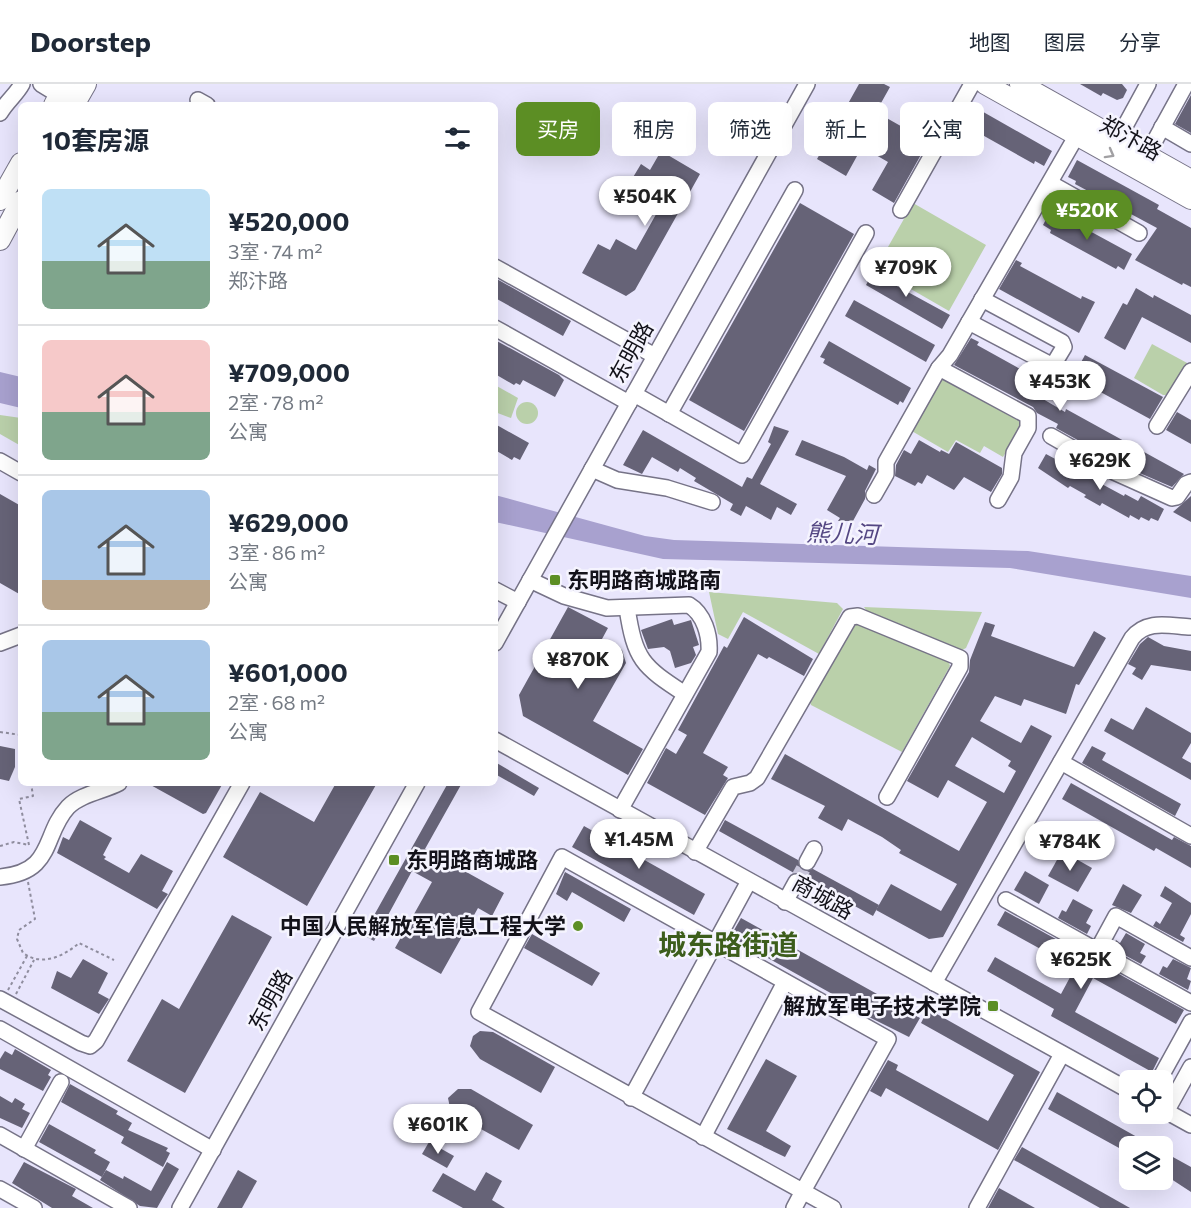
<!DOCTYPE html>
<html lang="zh">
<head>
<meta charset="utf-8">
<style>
	:root { --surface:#fff; --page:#f2f2f3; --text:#1f2937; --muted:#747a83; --line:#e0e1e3; --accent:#5c8e24 }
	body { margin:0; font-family:Commissioner,"Noto Sans SC",sans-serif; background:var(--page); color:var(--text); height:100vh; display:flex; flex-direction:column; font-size:22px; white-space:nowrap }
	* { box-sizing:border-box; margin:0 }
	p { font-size:20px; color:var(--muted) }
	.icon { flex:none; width:33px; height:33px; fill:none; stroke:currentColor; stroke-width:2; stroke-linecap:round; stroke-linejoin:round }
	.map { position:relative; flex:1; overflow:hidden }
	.sheet { position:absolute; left:18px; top:18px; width:480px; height:684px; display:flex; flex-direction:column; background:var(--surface); border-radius:9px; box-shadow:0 6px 24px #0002 }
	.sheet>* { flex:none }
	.banner { position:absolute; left:516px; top:18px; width:570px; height:54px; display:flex; gap:12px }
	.controls { position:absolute; left:1119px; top:986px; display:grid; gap:12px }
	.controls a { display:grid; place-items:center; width:54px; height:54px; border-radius:9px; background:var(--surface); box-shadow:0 6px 24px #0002; font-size:30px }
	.price { position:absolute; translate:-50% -51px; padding:0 14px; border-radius:21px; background:#fff; color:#222; font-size:20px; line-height:39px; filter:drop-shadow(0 2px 3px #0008) }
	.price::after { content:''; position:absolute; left:50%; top:36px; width:18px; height:14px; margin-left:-9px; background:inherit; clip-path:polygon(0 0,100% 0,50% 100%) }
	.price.on { background:var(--accent); color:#fff }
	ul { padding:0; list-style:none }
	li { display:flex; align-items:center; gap:18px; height:150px; padding:0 24px }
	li+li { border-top:2px solid var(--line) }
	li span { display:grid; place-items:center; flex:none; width:168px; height:120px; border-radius:9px; color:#555 }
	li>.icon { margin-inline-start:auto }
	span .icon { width:72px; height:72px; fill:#fffc; stroke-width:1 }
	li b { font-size:26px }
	h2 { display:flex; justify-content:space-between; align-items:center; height:72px; padding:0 24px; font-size:26px }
	.chip { padding:0 21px; border-radius:9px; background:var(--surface); box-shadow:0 6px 24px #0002; font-size:21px; line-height:54px }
	.chip.on { background:var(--accent); color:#fff }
	header { display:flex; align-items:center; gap:36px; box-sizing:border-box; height:84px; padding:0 30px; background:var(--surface); border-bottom:2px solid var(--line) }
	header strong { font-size:28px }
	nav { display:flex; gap:33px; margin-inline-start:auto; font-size:21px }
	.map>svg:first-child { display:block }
</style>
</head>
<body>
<header>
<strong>Doorstep</strong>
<nav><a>地图</a><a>图层</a><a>分享</a></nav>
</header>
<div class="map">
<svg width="1191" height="1124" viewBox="0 0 1191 1124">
	<rect width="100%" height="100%" fill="#e8e5fc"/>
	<g fill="#bad0aa">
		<polygon points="913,119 986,161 949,227 890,193 894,185 880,177"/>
		<polygon points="1152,260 1189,280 1170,311 1163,311 1134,294"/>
		<polygon points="943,295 1023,339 1003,373 984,362 980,369 956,356 948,368 910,346 938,297"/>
		<polygon points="495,301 518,314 511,334 495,328"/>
		<circle cx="527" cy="329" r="11"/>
		<polygon points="0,331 21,334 21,362 0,350"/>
		<polygon points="709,508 837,519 843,525 819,570 743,528 728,555 718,550"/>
		<polygon points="864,523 982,528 966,564 960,567 869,530"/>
		<polygon points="856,540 948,576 950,582 902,668 811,621 810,618"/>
	</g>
	<g fill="#a8a1cf">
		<polygon points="0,288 21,293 21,324 0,319"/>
		<polygon points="495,411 645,452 674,456 1028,467 1191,492 1191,514 1010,484 663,475 495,438"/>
	</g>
	<g fill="#666377" fill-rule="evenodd">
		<polygon points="859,0 884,0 890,3 876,28 906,45 920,20 942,33 894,119 872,106 888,78 862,63 846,92 817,75"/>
		<polygon points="1080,0 1122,0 1127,6 1123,14 1117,16 1103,9 1101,12"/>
		<polygon points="1191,11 1191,49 1175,40"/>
		<polygon points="971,21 1052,67 1044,82 1035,77 1034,80 961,39"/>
		<polygon points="661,67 700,90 635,206 626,212 582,189 598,160 610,166 616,155 636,166 664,116 632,95 641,80 650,86"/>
		<polygon points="1077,76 1159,121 1157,125 1191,144 1191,203 1183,199 1182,201 1135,176 1157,144 1075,100 1076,97 1068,93"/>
		<polygon points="800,119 854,150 744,347 689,316"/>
		<polygon points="1051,126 1132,170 1124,186 1118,182 1116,185 1050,149 1051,146 1043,141"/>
		<polygon points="1016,176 1022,179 1020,182 1081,215 1082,212 1095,218 1079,249 999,205"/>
		<polygon points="878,179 890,185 884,195 950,231 942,245 866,201"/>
		<polygon points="495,194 571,237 563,252 497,215"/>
		<polygon points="1136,204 1153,214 1154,211 1191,231 1191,259 1142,233 1125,266 1104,254 1123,219 1127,221"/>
		<polygon points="854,216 935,261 926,278 845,232"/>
		<polygon points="971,254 979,258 977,261 1038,295 1039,291 1052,298 1043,315 1065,328 1066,325 1184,390 1172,403 1128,384 1056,344 1058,340 1037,329 1033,323 954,281"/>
		<polygon points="495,256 559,291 564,296 555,313 523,296 520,301 516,299 514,301 495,290"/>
		<polygon points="829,257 911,304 903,319 900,317 898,321 823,279 825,275 820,273"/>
		<polygon points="1085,271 1163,313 1150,335 1073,293"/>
		<polygon points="1177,328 1191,336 1191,360 1166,346"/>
		<polygon points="495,340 529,359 520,376 514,373 512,376 495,366"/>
		<polygon points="774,342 789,347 760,400 797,420 791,431 777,423 771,436 746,422 741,432 730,426 733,420 694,397 696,394 680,384 678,388 652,373 642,390 623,381 643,346 742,403 747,393 752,395 771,360 768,358"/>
		<polygon points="802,356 844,373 867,386 869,381 876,385 865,407 865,415 853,437 838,437 840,434 827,426 846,392 795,371"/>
		<polygon points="919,356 940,368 941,366 949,370 956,358 1002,384 1002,390 991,408 964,393 954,406 927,391 922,400 918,398 915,402 895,392 896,381 904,366 911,370"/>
		<polygon points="1046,370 1124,412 1125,410 1138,417 1141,412 1164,425 1158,437 1151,434 1149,437 1141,433 1139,436 1130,431 1129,434 1102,419 1100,422 1084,413 1086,411 1070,402 1068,404 1038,384"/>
		<polygon points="0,410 21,422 21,511 0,499"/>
		<polygon points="1191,412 1191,438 1173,428"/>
		<polygon points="568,523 608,544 602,555 622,566 626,579 593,637 643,665 628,691 523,632 519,611"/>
		<polygon points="744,533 813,575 804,592 769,573 767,575 758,570 703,669 728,683 723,691 728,694 705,731 647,699 666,664 676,670 687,651 678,646 724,562 727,564"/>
		<polygon points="672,535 674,541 691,536 699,561 693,563 696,571 691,579 675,584 670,567 664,563 648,565 641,546"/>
		<path d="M985,538l10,3 -4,11 83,31 20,-36 12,7 -27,47 -3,-1 -10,30 -42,-15 -3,7 -26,-10 -15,25 41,22 10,-18 21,11 -109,201 -14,2 -53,-29 15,-26 50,27 16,-27 -58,-31 2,-3 -19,-13 -34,-18 -6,12 -24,-13 7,-12 -54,-27 14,-25 174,97 28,-49 -39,-22 -10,18 -31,-17 62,-109 1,-12zM972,653l39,24 -3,5 8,5 -12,22 -49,-27z"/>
		<polygon points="1148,553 1164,562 1191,567 1191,587 1151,581 1142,596 1132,590 1136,584 1128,580 1140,560"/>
		<polygon points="1146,623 1191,649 1191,659 1182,674 1191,679 1191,696 1104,647 1111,634 1133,646"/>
		<polygon points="0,662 15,665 15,683 9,697 0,695"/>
		<polygon points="1092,662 1106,669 1102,676 1181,720 1175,732 1082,679"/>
		<polygon points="495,678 539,704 534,712 495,690"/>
		<polygon points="147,699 223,699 206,729 203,730"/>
		<polygon points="336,699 377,699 307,822 223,773 260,708 314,738"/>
		<polygon points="448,699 462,699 425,765 504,809 492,832 478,824 441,890 395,864 432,798 412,787 374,857 363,851"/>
		<polygon points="1071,699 1172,756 1174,753 1191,762 1191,784 1156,764 1154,767 1062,715"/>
		<polygon points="80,736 112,754 103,771 106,773 104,775 129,789 141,770 173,787 162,807 168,810 157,825 57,769 63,753 69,756"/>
		<polygon points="725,736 798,776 802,786 813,785 879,821 873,832 805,795 800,789 794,789 719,747"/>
		<polygon points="584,742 705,810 694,831 572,763"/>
		<polygon points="1062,767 1092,784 1078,808 1048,792"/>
		<polygon points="1025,787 1049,801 1039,820 1014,806"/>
		<polygon points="565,788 631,825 624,838 572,808 567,817 556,810"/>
		<polygon points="1123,800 1142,811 1131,829 1112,821"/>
		<polygon points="1165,802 1191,819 1191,830 1180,851 1185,854 1183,858 1153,842 1156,837 1160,840 1172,819 1160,812"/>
		<polygon points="1073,815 1093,826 1086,839 1091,842 1087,850 1058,834 1062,826 1066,828"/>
		<polygon points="1005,827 1184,926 1176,940 1093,894 1075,928 1159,974 1152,988 1051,932 1054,925 987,887 995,873 1061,910 1075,884 997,841"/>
		<polygon points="232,831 272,853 185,1009 127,977 162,915 179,925"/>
		<polygon points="741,834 920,934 909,953 869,933 870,931 730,853"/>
		<polygon points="1126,849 1145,860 1140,869 1146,872 1141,880 1112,864 1116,856 1120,859"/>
		<polygon points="532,850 600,889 592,902 524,864"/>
		<polygon points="83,875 108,889 98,909 109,915 99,930 51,904 57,887 71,894"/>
		<polygon points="1173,875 1191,884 1187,895 1191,897 1188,906 1159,890 1163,882 1167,884"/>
		<polygon points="928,925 1040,988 998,1066 886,1004 881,1013 870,1007 888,976 898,981 896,986 988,1037 1014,991 921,939"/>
		<polygon points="480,947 493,948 555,983 541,1009 480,975 470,962 473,952"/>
		<polygon points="15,965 51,986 48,991 51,993 43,1007 0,985 0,975 5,967 12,971"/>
		<polygon points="766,975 797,992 766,1047 791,1062 785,1073 727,1045"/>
		<polygon points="70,1000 118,1027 116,1030 132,1039 128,1046 168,1064 166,1067 170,1069 163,1083 121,1059 124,1053 61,1018"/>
		<polygon points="458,1005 471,1005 533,1041 519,1066 459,1033 450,1024 448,1014"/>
		<polygon points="1057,1008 1153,1062 1130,1062 1130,1070 1048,1025"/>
		<polygon points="0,1012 12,1019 15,1014 25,1020 22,1025 30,1029 22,1044 0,1034"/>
		<polygon points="49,1040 96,1066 94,1069 110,1078 102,1093 39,1058"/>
		<polygon points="429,1058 454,1072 447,1084 422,1070"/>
		<polygon points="1022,1063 1130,1124 1100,1124 1014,1076"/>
		<polygon points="1162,1067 1191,1083 1191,1108 1162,1089"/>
		<polygon points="24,1078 76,1105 72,1112 93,1124 52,1124 12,1099"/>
		<polygon points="167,1078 179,1085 157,1124 140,1122 100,1096 106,1086 123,1095 124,1092 151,1107"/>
		<polygon points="238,1086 257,1097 242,1124 217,1124"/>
		<polygon points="486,1088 502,1097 492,1116 505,1124 463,1124 432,1107 443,1089 475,1107"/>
		<polygon points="999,1104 1035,1124 988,1124"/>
	</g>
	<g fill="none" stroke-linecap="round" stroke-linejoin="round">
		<polyline stroke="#c8c5da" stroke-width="15" stroke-dasharray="15 8" stroke-linecap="butt" points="796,798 807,778"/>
		<g stroke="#767387" stroke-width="18">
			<g id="minor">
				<polyline points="41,0 59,11"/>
				<polyline points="198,16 207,21"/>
				<path d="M0,29c7,-12 16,-18 22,-29"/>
				<polyline points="1162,43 1191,60"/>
				<polyline points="1118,55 1148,0"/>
				<polyline points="1147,71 1186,0"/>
				<polyline points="1050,99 1139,149"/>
				<polyline points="901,126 972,0"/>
				<polyline points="495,183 655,272"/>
				<polyline points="969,238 1049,280 1055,278 1064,263 1062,258 982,215"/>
				<polyline points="495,244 629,319"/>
				<polyline points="939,284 1028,332 1028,344 1014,369 1011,393 998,416"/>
				<polyline points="634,310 742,371 866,149"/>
				<polyline points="669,330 795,106"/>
				<polyline points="1157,342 1191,287"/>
				<polyline points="1051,352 1114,388 1172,414 1177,413 1186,400 1191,398"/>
				<polyline points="0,377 21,389"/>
				<polyline points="592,385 617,396 667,404 712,418"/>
				<polyline points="874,411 886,390 886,378 939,284 950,271 1077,51"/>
				<path d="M530,496l34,16 43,12 82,-3c15,9 21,30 20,47l-89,158"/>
				<polyline points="495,506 518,518"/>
				<path d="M627,524c8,52 15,58 58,86"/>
				<polyline points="0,559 21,551"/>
				<polyline points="495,559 807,0"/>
				<polyline points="495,656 1130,1007"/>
				<polyline points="1061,678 1191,752"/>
				<polyline points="695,768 733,703 750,699 757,694 850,533 858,532 960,574 960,583 887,713"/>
				<polyline points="807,778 814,765"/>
				<path d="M0,793c55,-5 42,-42 68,-70 13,-13 36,-16 51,-24"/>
				<polyline points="1006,816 1191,919"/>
				<polyline points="785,818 796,798"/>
				<polyline points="1097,867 1116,832 1191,874"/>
				<path d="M934,899l198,-345c15,-19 37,-12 59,-11"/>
				<polyline points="0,915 81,959 90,962 96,957 242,699"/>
				<polyline points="0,945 213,1066"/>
				<polyline points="1159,996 1191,938"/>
				<polyline points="631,1014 749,797"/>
				<polyline points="1162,1025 1191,1041"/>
				<polyline points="1166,1028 1191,983"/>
				<polyline points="0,1051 129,1124"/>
				<polyline points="703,1053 785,898"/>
				<polyline points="24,1065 61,998"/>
				<polyline points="0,1105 34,1124"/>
				<polyline points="180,1124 417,699"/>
				<path d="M794,1124l9,-17 85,-152 -326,-182 -83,155c118,66 237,130 354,196"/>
				<polyline points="977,1124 1062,970"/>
			</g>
		</g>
		<g stroke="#767387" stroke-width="22">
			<g id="major">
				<polyline points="985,0 1191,115"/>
				<polyline points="1020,0 1191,96"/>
				<polyline points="54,21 65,0"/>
				<polyline points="74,21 86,0"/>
				<polyline points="0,116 21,79"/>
				<polyline points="0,156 21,117"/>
			</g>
		</g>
		<g stroke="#8f8d9e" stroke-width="2" stroke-dasharray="3 3" stroke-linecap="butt">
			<polyline points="0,648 21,651"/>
			<polyline points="29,761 19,715 33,712 31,699"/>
			<polyline points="0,762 14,758 29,761"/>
			<path d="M28,798l7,37 -16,11 -2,9 6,14c19,14 41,3 56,-10l35,17"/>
			<polyline points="8,906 27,872"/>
			<polyline points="16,910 34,876"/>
		</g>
		<use href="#minor" stroke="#fff" stroke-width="15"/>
		<use href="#major" stroke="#fff" stroke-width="20"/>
	</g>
	<defs><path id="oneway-chevron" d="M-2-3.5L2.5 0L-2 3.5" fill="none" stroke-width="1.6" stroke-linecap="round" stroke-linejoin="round" transform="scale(1.5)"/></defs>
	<use stroke="#a1a0a3" href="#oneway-chevron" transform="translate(1110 70) rotate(29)"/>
	<g fill="#5c8e24" stroke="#f5f4fe" stroke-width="2">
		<rect x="549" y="490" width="12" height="12" rx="3"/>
		<rect x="388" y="770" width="12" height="12" rx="3"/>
		<circle cx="578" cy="842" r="6"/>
		<rect x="987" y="916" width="12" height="12" rx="3"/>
	</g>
	<g text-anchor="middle" stroke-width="5" stroke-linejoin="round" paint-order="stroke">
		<g font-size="22" fill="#13121a" stroke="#f5f4fe">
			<text transform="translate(1131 54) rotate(29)" y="8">郑汴路</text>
			<text transform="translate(631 268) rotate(-61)" y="8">东明路</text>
			<text transform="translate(823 813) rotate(29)" y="8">商城路</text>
			<text transform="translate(270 916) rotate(-61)" y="8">东明路</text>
		</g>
		<g font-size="22" font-weight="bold" fill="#13121a" stroke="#f5f4fe" text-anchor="start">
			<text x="567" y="504">东明路商城路南</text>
			<text x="406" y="784">东明路商城路</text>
			<text x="566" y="850" text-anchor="end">中国人民解放军信息工程大学</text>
			<text x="981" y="930" text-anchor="end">解放军电子技术学院</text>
		</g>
		<g font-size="24" font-style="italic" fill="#544783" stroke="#f5f4fe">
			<text transform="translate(842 450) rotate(2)" y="8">熊儿河</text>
		</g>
		<g font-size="28" font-weight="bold" fill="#3c5d1b" stroke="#f5f4fe">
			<text x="728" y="871">城东路街道</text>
		</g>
	</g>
</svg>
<div class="controls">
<a><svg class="icon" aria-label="locate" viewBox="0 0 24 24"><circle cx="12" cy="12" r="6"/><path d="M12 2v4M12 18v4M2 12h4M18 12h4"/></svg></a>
<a><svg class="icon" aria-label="layers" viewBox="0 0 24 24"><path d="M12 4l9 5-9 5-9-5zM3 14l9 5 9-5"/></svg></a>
</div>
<b class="price" style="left:645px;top:143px">¥504K</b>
<b class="price on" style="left:1087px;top:157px">¥520K</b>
<b class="price" style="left:906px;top:214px">¥709K</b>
<b class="price" style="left:1060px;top:328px">¥453K</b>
<b class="price" style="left:1100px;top:407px">¥629K</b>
<b class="price" style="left:578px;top:606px">¥870K</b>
<b class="price" style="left:639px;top:786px">¥1.45M</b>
<b class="price" style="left:1070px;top:788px">¥784K</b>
<b class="price" style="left:1081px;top:906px">¥625K</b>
<b class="price" style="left:438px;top:1071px">¥601K</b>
<div class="banner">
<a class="chip on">买房</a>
<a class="chip">租房</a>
<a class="chip">筛选</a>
<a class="chip">新上</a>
<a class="chip">公寓</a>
</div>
<section class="sheet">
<h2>10套房源<svg class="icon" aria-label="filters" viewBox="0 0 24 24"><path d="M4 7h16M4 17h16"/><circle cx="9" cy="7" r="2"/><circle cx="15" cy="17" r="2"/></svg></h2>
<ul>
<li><span style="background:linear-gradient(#bfe0f5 60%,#7fa58c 0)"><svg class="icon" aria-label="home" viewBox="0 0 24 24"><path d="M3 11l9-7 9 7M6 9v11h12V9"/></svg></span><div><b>¥520,000</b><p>3室 · 74 m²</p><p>郑汴路</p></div></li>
<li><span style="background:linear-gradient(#f6c9c9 60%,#7fa58c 0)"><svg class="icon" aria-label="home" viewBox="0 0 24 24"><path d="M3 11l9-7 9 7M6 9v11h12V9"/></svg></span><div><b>¥709,000</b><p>2室 · 78 m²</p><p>公寓</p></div></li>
<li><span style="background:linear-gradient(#a9c7e8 75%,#b9a48a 0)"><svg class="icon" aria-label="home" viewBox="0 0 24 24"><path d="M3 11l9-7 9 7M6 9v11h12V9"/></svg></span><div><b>¥629,000</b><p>3室 · 86 m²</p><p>公寓</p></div></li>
<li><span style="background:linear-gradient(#a9c7e8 60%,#7fa58c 0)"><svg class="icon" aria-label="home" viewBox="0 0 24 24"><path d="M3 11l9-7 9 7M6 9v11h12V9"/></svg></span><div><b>¥601,000</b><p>2室 · 68 m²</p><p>公寓</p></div></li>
</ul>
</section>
</div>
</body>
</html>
